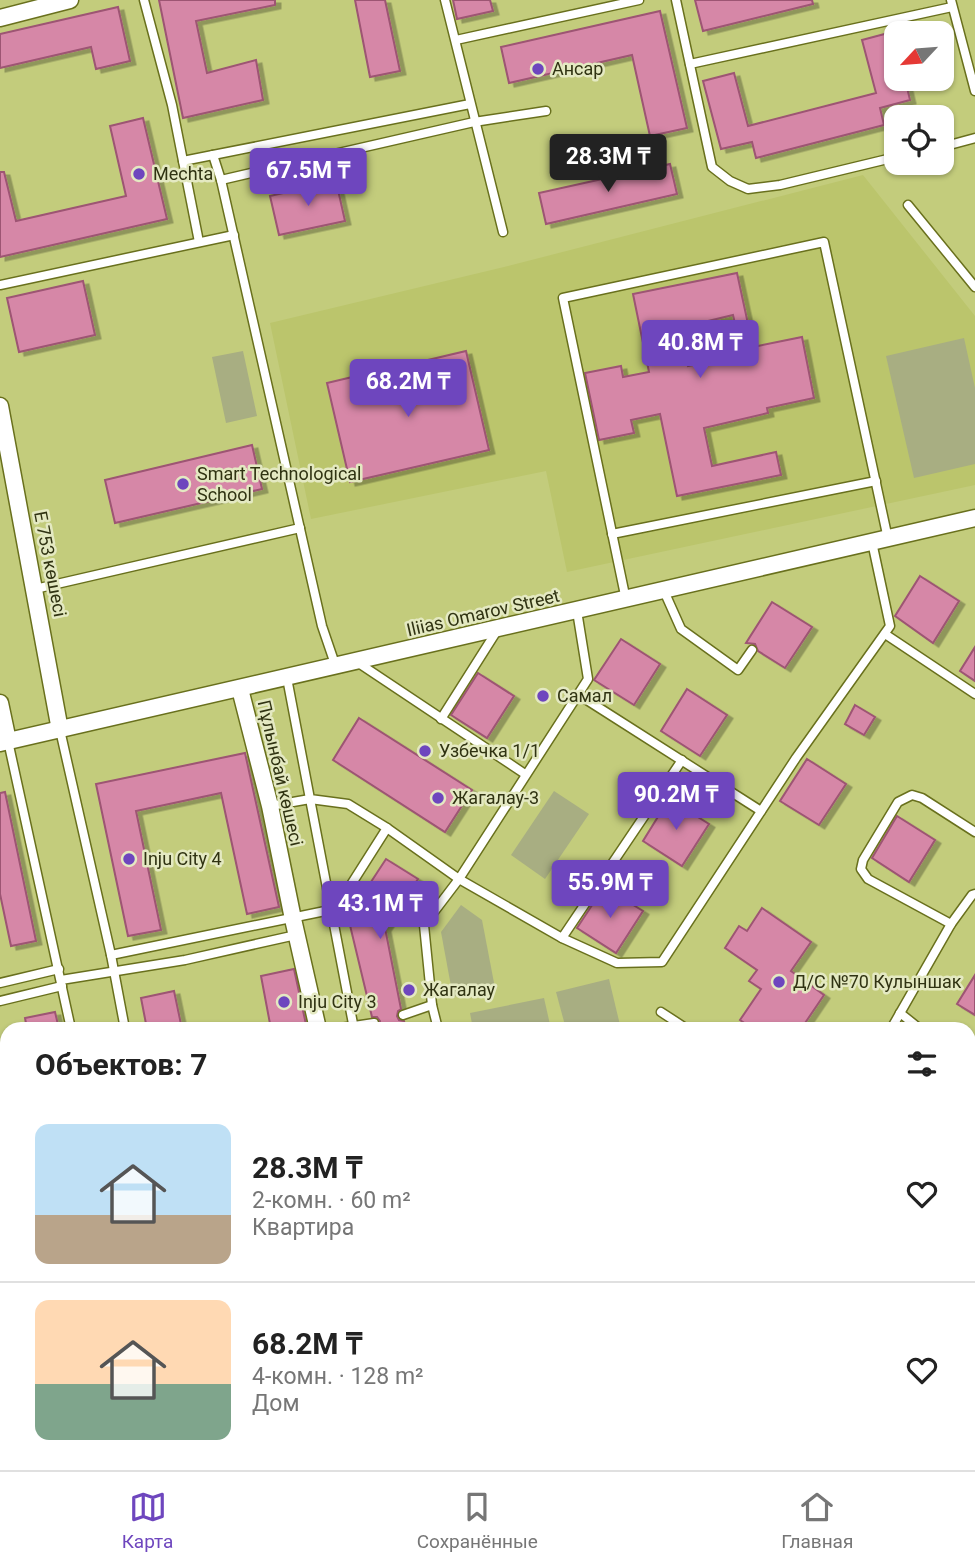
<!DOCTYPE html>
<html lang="ru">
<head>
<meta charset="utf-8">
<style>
	:root { --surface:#fff; --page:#f2f2f2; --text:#222; --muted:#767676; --line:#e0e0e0; --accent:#6e46be }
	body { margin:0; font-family:Roboto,sans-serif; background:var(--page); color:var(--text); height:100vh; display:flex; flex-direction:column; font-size:26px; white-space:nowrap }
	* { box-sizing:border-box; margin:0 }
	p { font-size:23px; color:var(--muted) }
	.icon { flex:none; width:38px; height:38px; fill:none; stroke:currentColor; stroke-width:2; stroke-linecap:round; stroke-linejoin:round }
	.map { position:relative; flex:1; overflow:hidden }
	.drawer { position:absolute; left:0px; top:1022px; width:976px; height:448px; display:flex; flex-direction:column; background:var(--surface); border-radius:21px 21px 0 0; box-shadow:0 2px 5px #0004 }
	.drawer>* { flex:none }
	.needle { width:46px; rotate:244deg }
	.buttons { position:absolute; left:884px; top:21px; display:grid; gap:14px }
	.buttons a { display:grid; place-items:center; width:70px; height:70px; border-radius:14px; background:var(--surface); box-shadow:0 2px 5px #0004; font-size:35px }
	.price { position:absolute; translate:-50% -60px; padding:0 16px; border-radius:7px; background:var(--accent); color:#fff; font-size:23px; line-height:46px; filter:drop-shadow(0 2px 4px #0008) }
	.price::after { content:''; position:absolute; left:50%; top:42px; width:21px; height:16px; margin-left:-10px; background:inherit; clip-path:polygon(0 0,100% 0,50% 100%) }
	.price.selected { background:#222; color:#fff }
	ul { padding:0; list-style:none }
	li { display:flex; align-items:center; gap:21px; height:175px; padding:0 35px }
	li+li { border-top:2px solid var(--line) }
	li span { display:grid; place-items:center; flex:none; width:196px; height:140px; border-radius:14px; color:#555 }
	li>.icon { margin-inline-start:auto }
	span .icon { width:84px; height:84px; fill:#fffc; stroke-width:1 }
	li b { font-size:30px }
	h2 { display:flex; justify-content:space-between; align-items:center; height:84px; padding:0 35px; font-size:30px }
	.dock { display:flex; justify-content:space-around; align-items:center; height:98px; border-top:2px solid var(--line); background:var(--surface); font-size:19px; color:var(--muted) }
	.dock a { display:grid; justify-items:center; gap:4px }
	.dock .selected { color:var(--accent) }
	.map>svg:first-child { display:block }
</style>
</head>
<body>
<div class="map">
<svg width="975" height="1470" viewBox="0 0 975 1470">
	<defs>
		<filter id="shadow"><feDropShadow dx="5.5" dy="3.5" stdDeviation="0" flood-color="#0004"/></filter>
	</defs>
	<rect width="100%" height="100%" fill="#c3cc7c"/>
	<polygon fill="#bbc56c" points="863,175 975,316 975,485 567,572 546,471 311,519 270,323 504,267"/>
	<g fill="#a8ae82">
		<polygon points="964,338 975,388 975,464 914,478 886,356"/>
		<polygon points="243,351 257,416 226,423 212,357"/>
		<polygon points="554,791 589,814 545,879 511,855"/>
		<polygon points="461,905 482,920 495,988 453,997 441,932"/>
		<polygon points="609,979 620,1025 604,1029 566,1029 556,992"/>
		<polygon points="544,998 551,1029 473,1029 470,1013"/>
	</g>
	<g fill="#d687a7" stroke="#9d5473" stroke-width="2" fill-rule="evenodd" filter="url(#shadow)">
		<polygon points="159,0 275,0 275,5 196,21 207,73 256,60 263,100 183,118"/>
		<polygon points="355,0 385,0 400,71 370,77"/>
		<polygon points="453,0 490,0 493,11 457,19"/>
		<polygon points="695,0 812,0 813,4 703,31"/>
		<polygon points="118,7 130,61 96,69 91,47 0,68 0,34"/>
		<polygon points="660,11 687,128 650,136 632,55 509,83 501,47"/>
		<polygon points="892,32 896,46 896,79 905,79 910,100 880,108 884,125 756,158 752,142 721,149 703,81 734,73 748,126 876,93 862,40"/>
		<polygon points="143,118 167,219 0,257 0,172 4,172 16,221 126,196 110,126"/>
		<polygon points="670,164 677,194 546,224 539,193"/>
		<polygon points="336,181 345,221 279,235 270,196"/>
		<path d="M737,273l16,74 49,-10 12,61 -47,10 1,5 -64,15 8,38 64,-14 5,23 -104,21 -17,-82 -29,6 3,13 -35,7 -14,-67 36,-7 2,11 26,-5 -16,-78zM733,315l9,39 -54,12 -9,-38z"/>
		<polygon points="83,281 95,335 19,352 7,298"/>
		<polygon points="466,351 489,450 350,482 327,383 386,369 392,396 421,389 415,363"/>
		<polygon points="252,445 262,489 115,523 105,480"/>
		<polygon points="920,576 959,601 933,643 895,616"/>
		<polygon points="772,602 812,627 785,668 758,651 755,644 746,643"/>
		<polygon points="621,639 660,664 634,705 594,680"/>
		<polygon points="975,647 975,681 960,671"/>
		<polygon points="478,673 514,696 487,738 451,715"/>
		<polygon points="687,689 727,715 700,756 661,731"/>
		<polygon points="855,705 875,717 864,735 845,724"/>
		<polygon points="359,718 472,790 445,832 333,760"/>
		<polygon points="245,753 279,907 247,914 221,793 136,811 161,930 128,936 96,784"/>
		<polygon points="807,759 846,784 819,825 780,801"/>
		<polygon points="5,792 36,941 11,946 0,894 0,793"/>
		<polygon points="669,799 709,824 682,866 643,841"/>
		<polygon points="897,816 935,840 909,882 872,858"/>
		<polygon points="386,859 418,879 385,928 401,1009 398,1011 397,1016 399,1020 404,1021 406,1029 376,1029 380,1021 377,1017 372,1017 348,917"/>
		<polygon points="604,887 643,911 616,953 577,928"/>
		<polygon points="762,908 811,942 791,971 824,995 801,1029 753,1029 740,1020 761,989 749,981 757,970 725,948 739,926 747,931"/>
		<polygon points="294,969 307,1029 271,1029 261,976"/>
		<polygon points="975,975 975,1015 957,1004"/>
		<polygon points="174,991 182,1029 147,1029 141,998"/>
		<polygon points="55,1012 59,1029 27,1029 25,1018"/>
	</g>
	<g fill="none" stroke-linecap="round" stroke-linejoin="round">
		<g stroke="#69701d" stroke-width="11">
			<g id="service">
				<polyline points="144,0 172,105 183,161 213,155 221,180 322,626 336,667"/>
				<polyline points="445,0 503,232"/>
				<polyline points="676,0 712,167 730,181 748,189 780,185 896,157"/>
				<polyline points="951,0 975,91"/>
				<polyline points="456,40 639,0"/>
				<polyline points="690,64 952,7"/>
				<polyline points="942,147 975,138"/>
				<polyline points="213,155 470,104"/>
				<polyline points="183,161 199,242"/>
				<polyline points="221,180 474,122 546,111"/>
				<polyline points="908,205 975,287"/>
				<polyline points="0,285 234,235"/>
				<polyline points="612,534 876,481"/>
				<polyline points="35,589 300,528"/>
				<polyline points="664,591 681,629 738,670 752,650"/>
				<polyline points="626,600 563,298 824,242 888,539"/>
				<polyline points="885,634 975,694"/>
				<polyline points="357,662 525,774"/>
				<polyline points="287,678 310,799 348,804 387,828 459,879 562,938 682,760"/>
				<polyline points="579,695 761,811"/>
				<polyline points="441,719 498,629"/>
				<polyline points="60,730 111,955 125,1029"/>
				<polyline points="8,741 71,1029"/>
				<polyline points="270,806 310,799 354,1029"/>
				<polyline points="951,924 868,879 861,869 863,860 898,802 912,795 922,798 975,832"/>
				<polyline points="562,938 617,963 662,962 796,758 890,626 872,542"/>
				<polyline points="111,955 330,910 347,891 387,828"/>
				<polyline points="61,980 185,960 296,935"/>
				<polyline points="0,983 59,969"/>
				<polyline points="0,1001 62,986"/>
				<polyline points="661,1012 687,1029"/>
				<polyline points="900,1013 920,1029"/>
				<polyline points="403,1015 432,1005"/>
				<polyline points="334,1029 374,1023"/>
				<polyline points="438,1029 432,1005 424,925 459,879 588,679 577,611"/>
				<polyline points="891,1029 951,924 972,895 975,894"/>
				<polyline points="970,1067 975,1071"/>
				<polyline points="970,1098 975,1090"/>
				<polyline points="970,1143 975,1141"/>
				<polyline points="970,1160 975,1157"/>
				<polyline points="0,1200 7,1199"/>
				<polyline points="970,1327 975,1326"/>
				<polyline points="970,1421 975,1421"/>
				<polyline points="970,1441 975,1440"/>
				<polyline points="166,1463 167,1470"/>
				<polyline points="678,1463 680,1470"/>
				<polyline points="905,1463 907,1470"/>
				<polyline points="18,1470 49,1463"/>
				<polyline points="641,1470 646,1463"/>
			</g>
		</g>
		<g stroke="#69701d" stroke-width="19">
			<g id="minor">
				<polyline points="0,18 70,0"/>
				<polyline points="0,406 60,730"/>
				<polyline points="240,689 270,806 293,919 318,1029"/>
				<polyline points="0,703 8,741"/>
				<polyline points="0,743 975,518"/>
			</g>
		</g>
		<g stroke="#69701d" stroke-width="24">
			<g id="secondary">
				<polyline points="970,1345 975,1344"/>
				<polyline points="970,1384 975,1382"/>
				<polyline points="380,1470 413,1463"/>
				<polyline points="588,1470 627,1463"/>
			</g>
		</g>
		<use href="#service" stroke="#fff" stroke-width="8"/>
		<use href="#minor" stroke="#fff" stroke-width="16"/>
		<use href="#secondary" stroke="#fff" stroke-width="21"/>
	</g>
	<g fill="#6e46be" stroke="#e4e9c2" stroke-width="2.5">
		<circle cx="538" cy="69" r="7"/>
		<circle cx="139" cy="174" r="7"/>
		<circle cx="183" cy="484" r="7"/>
		<circle cx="543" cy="696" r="7"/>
		<circle cx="425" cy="751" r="7"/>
		<circle cx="438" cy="798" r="7"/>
		<circle cx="129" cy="859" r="7"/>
		<circle cx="779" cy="982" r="7"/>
		<circle cx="409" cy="990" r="7"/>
		<circle cx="284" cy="1002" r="7"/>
	</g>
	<g text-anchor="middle" stroke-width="5" stroke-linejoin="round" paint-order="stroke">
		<g font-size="18" fill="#303312" stroke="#e4e9c2" text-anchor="start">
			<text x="552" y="75">Ансар</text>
			<text x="153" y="180">Mechta</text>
			<text x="197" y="480">Smart Technological<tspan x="197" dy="21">School</tspan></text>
			<text x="557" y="702">Самал</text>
			<text x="439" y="757">Узбечка 1/1</text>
			<text x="452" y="804">Жагалау-3</text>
			<text x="143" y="865">Inju City 4</text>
			<text x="793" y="988">Д/С №70 Кулыншак</text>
			<text x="423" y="996">Жагалау</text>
			<text x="298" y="1008">Inju City 3</text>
		</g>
		<g font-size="18" fill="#303312" stroke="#e4e9c2">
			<text transform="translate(50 564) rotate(79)" y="6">Е 753 көшесі</text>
			<text transform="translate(483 613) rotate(-13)" y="6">Iliias Omarov Street</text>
			<text transform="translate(280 773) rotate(77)" y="6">Пұлынбай көшесі</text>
		</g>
	</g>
</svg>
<div class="buttons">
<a><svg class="needle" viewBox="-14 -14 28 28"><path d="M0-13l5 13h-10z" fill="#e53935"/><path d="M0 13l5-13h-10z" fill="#767676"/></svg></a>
<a><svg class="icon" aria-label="locate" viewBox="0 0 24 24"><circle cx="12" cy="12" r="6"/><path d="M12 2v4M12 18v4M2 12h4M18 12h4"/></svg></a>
</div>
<b class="price selected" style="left:608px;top:194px">28.3M ₸</b>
<b class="price" style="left:308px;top:208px">67.5M ₸</b>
<b class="price" style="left:700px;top:380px">40.8M ₸</b>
<b class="price" style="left:408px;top:419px">68.2M ₸</b>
<b class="price" style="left:676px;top:832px">90.2M ₸</b>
<b class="price" style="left:610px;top:920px">55.9M ₸</b>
<b class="price" style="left:380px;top:941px">43.1M ₸</b>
<section class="drawer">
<h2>Объектов: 7<svg class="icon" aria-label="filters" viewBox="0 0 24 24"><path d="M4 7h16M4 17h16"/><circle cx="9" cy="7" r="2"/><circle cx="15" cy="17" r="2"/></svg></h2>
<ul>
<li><span style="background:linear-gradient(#bfe0f5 65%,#b9a48a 0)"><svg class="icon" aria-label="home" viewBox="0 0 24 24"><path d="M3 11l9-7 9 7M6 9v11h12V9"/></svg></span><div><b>28.3M ₸</b><p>2-комн. · 60 m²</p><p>Квартира</p></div><svg class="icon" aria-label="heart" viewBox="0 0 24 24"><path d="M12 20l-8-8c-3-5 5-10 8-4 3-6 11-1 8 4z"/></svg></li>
<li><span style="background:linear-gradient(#ffd9b3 60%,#7fa58c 0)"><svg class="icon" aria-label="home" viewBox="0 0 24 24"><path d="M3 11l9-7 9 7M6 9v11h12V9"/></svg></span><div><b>68.2M ₸</b><p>4-комн. · 128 m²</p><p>Дом</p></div><svg class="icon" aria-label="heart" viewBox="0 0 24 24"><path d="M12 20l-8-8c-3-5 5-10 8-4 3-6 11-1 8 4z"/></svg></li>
</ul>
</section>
</div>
<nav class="dock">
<a class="selected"><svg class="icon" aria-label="map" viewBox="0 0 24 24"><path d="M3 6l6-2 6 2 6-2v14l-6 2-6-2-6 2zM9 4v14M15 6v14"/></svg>Карта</a>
<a><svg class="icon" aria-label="saved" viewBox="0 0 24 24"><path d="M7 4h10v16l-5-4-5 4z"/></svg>Сохранённые</a>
<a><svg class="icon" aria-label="home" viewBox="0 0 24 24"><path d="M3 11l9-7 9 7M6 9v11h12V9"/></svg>Главная</a>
</nav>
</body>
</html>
